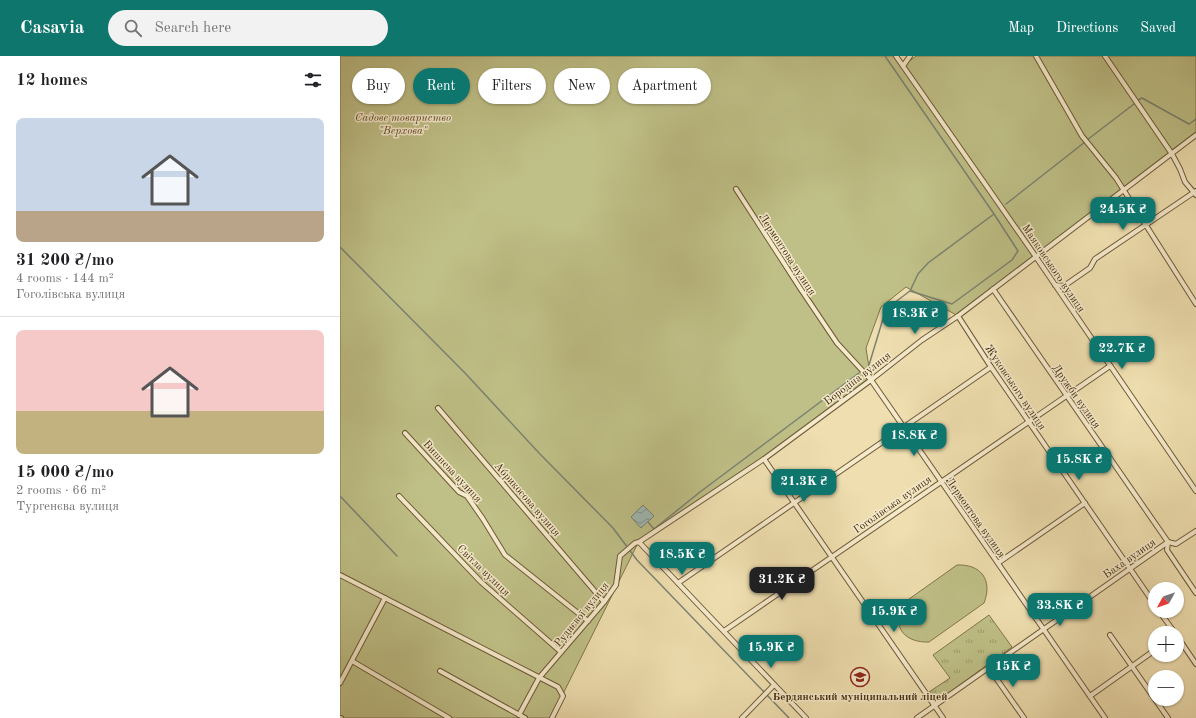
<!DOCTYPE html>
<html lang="en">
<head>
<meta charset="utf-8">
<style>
	:root { --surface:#fff; --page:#f2f2f2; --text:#202124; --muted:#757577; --line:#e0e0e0; --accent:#0f766e }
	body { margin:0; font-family:"Old Standard TT",serif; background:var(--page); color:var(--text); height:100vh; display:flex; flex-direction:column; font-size:15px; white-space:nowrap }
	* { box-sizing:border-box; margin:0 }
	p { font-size:13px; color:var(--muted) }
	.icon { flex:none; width:22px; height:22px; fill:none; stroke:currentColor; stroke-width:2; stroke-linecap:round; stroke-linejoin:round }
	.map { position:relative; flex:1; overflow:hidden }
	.drawer { display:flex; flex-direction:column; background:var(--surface); width:340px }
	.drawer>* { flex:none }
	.banner { position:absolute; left:12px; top:12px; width:380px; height:36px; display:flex; gap:8px }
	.needle { width:26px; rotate:230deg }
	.tools { position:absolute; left:808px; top:526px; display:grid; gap:8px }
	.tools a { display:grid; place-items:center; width:36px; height:36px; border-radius:50%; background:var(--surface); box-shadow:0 1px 3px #0004; font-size:20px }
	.price { position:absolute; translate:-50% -34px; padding:0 9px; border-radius:8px; background:var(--accent); color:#fff; font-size:13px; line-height:26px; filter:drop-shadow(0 1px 2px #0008) }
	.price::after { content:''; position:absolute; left:50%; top:24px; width:12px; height:9px; margin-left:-6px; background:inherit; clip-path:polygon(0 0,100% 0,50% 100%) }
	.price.active { background:#222; color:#fff }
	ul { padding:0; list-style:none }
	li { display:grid; align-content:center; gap:8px; height:212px; padding:0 16px }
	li+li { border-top:1px solid var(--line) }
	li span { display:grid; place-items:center; height:124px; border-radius:8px; color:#555 }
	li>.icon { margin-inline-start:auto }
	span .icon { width:72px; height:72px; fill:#fffc; stroke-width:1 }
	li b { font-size:17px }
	h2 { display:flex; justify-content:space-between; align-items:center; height:48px; padding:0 16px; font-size:17px }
	.pill { padding:0 14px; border-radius:18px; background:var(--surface); box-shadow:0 1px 3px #0004; font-size:14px; line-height:36px }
	.pill.active { background:var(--accent); color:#fff }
	header { display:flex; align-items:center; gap:24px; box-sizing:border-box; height:56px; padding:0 20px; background:var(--accent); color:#fff }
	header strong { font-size:19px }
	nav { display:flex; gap:22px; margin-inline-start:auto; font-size:14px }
	.search { width:280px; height:36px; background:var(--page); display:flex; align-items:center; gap:10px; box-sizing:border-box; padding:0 14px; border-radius:22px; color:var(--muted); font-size:15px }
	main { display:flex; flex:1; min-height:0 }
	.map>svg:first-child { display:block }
</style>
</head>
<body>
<header>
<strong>Casavia</strong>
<div class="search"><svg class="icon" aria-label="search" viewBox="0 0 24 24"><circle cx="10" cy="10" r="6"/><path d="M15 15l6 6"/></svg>Search here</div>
<nav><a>Map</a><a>Directions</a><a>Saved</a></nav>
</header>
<main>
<section class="drawer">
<h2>12 homes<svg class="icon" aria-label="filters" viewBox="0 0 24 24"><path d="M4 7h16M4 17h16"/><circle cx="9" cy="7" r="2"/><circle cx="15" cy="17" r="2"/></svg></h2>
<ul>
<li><span style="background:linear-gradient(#c9d6e8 75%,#b9a48a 0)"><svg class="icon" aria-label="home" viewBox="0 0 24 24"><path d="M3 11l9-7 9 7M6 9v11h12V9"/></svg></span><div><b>31 200 ₴/mo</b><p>4 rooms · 144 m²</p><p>Гоголівська вулиця</p></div></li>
<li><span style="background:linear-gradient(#f6c9c9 65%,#c2b280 0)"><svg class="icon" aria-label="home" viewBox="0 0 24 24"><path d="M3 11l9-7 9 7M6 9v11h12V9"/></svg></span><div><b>15 000 ₴/mo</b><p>2 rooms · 66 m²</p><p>Тургенєва вулиця</p></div></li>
</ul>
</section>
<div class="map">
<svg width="856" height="662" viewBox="0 0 856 662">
	<defs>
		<pattern id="grass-tufts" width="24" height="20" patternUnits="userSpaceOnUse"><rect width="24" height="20" fill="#bfc087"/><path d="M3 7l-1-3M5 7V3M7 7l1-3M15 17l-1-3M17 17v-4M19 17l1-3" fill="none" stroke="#9d9c6d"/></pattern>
		<pattern id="water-waves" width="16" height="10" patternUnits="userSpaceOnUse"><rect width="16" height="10" fill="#9ebab6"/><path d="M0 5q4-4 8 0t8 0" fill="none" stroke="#829892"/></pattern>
	</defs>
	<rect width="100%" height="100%" fill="#efdfb0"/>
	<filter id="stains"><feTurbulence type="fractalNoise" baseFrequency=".005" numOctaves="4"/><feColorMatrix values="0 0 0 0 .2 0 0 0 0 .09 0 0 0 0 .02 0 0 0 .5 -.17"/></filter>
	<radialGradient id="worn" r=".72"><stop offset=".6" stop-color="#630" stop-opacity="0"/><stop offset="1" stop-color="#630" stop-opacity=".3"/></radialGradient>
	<polygon fill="url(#grass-tufts)" stroke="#81764a" points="649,559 672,591 596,646 589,636 610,622 593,599"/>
	<g fill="#bfc087" stroke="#81764a">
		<polygon points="0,0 555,0 695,201 618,260 566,231 541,251 526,292 531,324 424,403 299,485 211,662 0,662"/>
		<polygon points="576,0 856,0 856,79 696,200 563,10"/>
		<path d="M617,509c24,-1 36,15 27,38l-55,39c-24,1 -38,-15 -27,-38z"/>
	</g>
	<polygon fill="url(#water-waves)" stroke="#7a8272" points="303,449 314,460 301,472 291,461"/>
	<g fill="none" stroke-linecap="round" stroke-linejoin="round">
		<g stroke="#7a8272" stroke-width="1.5">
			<polyline points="798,44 802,42 849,68 856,63"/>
			<polyline points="747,84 794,48"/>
			<polyline points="666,148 745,86"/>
			<polyline points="0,191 125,317 199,397 273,472 297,504 449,662"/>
			<polyline points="570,235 578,218 588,207 654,158"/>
			<polyline points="529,309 546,253 570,235 612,248 672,204 678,195 654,158 545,0"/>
			<polyline points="0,440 57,500"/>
			<polyline points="308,466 314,473 360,436 519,317"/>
		</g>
		<g stroke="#6e5a36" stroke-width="6">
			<g id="minor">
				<polyline points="556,0 696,201 856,435"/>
				<polyline points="696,0 742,80 776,122 856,248"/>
				<polyline points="765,0 832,98 840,113 845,126 856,139"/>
				<polyline points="563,10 570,0"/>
				<polyline points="396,133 460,232 497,287 531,324 765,662"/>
				<polyline points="715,229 724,230 750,212 755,203 856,135"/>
				<polyline points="653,233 828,486 827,494 856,537"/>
				<polyline points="618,260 651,311 815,549"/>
				<polyline points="98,352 264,546"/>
				<polyline points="65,377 119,436 127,440 143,463 165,499 248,565"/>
				<polyline points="424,403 603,662"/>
				<polyline points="59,440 141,526 221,596"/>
				<polyline points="299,486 424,403 531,324 582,284 618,260 856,79"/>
				<polyline points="658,507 745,447"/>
				<polyline points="0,519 218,631 223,640 212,662"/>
				<polyline points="338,527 651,311"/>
				<polyline points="819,555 835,577"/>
				<polyline points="384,575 770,310"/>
				<polyline points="770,579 828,662"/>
				<polyline points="837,580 856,608"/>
				<polyline points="12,605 109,662"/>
				<polyline points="649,612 684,662"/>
				<polyline points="100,615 185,662"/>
				<polyline points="0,627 45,542"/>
				<polyline points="750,640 815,594"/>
				<polyline points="179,659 199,622 264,546 276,529 280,500 295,487 299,486 466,662"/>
				<polyline points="0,662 1,662"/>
				<polyline points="402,662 434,629"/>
				<polyline points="577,662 828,486 836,488 856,475"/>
			</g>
		</g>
		<use href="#minor" stroke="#f5eacc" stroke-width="4"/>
	</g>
	<defs>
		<g id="school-ring" transform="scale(1)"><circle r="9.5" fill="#f5eacc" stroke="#8f2418" stroke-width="1.5"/><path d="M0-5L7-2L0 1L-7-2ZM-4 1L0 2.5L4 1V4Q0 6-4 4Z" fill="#8f2418"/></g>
	</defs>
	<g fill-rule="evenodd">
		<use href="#school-ring" x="520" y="621"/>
	</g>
	<g text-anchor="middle" stroke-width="3" stroke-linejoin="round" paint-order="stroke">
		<g font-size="11" font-style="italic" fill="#5c4a25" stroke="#f5eacc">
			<text x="63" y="65">Садове товариство<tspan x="63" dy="13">"Верхова"</tspan></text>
		</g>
		<g font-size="11" fill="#432d0d" stroke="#f5eacc">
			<text transform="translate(448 198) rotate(57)" y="4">Лермонтова вулиця</text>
			<text transform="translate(714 212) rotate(56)" y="4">Маяковського вулиця</text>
			<text transform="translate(517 322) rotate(-37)" y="4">Бородіна вулиця</text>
			<text transform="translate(676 331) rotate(56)" y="4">Жуковського вулиця</text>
			<text transform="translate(737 340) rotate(55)" y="4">Дружби вулиця</text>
			<text transform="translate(113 415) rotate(47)" y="4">Вишнева вулиця</text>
			<text transform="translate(188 443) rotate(49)" y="4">Абрикосова вулиця</text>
			<text transform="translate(552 448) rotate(-35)" y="4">Гоголівська вулиця</text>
			<text transform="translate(636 461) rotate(55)" y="4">Лермонтова вулиця</text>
			<text transform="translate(789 502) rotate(-35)" y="4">Баха вулиця</text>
			<text transform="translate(144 514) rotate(44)" y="4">Світла вулиця</text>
			<text transform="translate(241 558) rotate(-51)" y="4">Руднєвої вулиця</text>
		</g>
		<g font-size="11" font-weight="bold" fill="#432d0d" stroke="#f5eacc">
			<text x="520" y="644">Бердянський муніципальний ліцей</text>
		</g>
	</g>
	<rect width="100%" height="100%" filter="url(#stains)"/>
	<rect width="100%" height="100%" fill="url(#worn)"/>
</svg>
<div class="tools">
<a><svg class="needle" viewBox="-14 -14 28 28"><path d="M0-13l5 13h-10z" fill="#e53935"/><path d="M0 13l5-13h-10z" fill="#757577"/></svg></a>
<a>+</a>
<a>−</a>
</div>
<b class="price" style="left:783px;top:175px">24.5K ₴</b>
<b class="price" style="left:575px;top:279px">18.3K ₴</b>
<b class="price" style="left:782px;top:314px">22.7K ₴</b>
<b class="price" style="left:574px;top:401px">18.8K ₴</b>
<b class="price" style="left:739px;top:425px">15.8K ₴</b>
<b class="price" style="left:464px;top:447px">21.3K ₴</b>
<b class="price" style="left:342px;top:520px">18.5K ₴</b>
<b class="price active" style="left:442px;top:545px">31.2K ₴</b>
<b class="price" style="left:720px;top:571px">33.8K ₴</b>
<b class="price" style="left:554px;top:577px">15.9K ₴</b>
<b class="price" style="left:431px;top:613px">15.9K ₴</b>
<b class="price" style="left:673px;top:632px">15K ₴</b>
<div class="banner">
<a class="pill">Buy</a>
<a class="pill active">Rent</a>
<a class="pill">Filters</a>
<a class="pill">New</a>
<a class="pill">Apartment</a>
</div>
</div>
</main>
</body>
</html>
